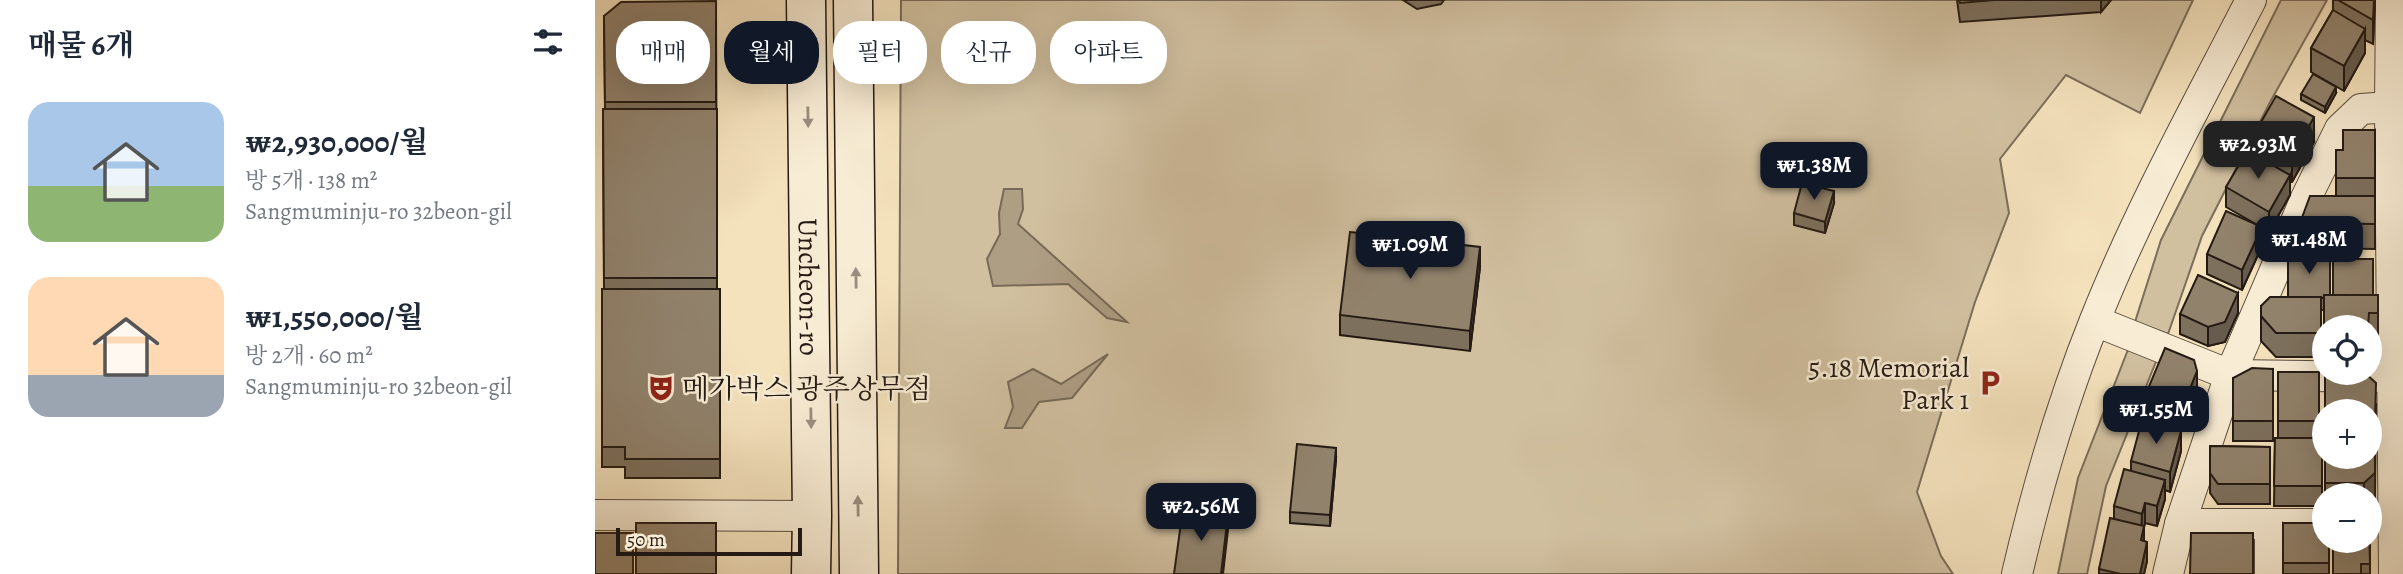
<!DOCTYPE html>
<html lang="ko">
<head>
<meta charset="utf-8">
<style>
	:root { --surface:#fff; --page:#f2f2f3; --text:#1f2937; --muted:#747a83; --accent:#111827 }
	body { margin:0; font-family:Alegreya,"Noto Serif KR",serif; background:var(--page); color:var(--text); height:100vh; display:flex; flex-direction:column; font-size:26px; white-space:nowrap }
	* { box-sizing:border-box; margin:0 }
	p { font-size:23px; color:var(--muted) }
	.icon { flex:none; width:38px; height:38px; fill:none; stroke:currentColor; stroke-width:2; stroke-linecap:round; stroke-linejoin:round }
	.map { position:relative; flex:1; overflow:hidden }
	.details { display:flex; flex-direction:column; background:var(--surface); width:595px }
	.details>* { flex:none }
	.hud { position:absolute; left:21px; top:21px; width:665px; height:63px; display:flex; gap:14px }
	.controls { position:absolute; left:1717px; top:315px; display:grid; gap:14px }
	.controls a { display:grid; place-items:center; width:70px; height:70px; border-radius:50%; background:var(--surface); box-shadow:0 7px 28px #0002; font-size:35px }
	.scale { position:absolute; left:21px; bottom:18px; width:186px; box-sizing:border-box; padding-left:7px; border:4px solid #251b14; border-top:0; font-size:19px; line-height:24px; white-space:nowrap; color:#251b14; -webkit-text-stroke:5px #f8ecd4; paint-order:stroke }
	.price { position:absolute; translate:-50% -60px; padding:0 16px; border-radius:14px; background:var(--accent); color:#fff; font-size:23px; line-height:46px; filter:drop-shadow(0 2px 4px #0008) }
	.price::after { content:''; position:absolute; left:50%; top:42px; width:21px; height:16px; margin-left:-10px; background:inherit; clip-path:polygon(0 0,100% 0,50% 100%) }
	.price.selected { background:#222; color:#fff }
	ul { padding:0; list-style:none }
	li { display:flex; align-items:center; gap:21px; height:175px; padding:0 28px }
	li span { display:grid; place-items:center; flex:none; width:196px; height:140px; border-radius:21px; color:#555 }
	li>.icon { margin-inline-start:auto }
	span .icon { width:84px; height:84px; fill:#fffc; stroke-width:1 }
	li b { font-size:30px }
	h2 { display:flex; justify-content:space-between; align-items:center; height:84px; padding:0 28px; font-size:30px }
	.chip { padding:0 24px; border-radius:28px; background:var(--surface); box-shadow:0 7px 28px #0002; font-size:24px; line-height:63px }
	.chip.selected { background:var(--accent); color:#fff }
	main { display:flex; flex:1; min-height:0 }
	.map>svg:first-child { display:block }
</style>
</head>
<body>
<main>
<section class="details">
<h2>매물 6개<svg class="icon" aria-label="filters" viewBox="0 0 24 24"><path d="M4 7h16M4 17h16"/><circle cx="9" cy="7" r="2"/><circle cx="15" cy="17" r="2"/></svg></h2>
<ul>
<li><span style="background:linear-gradient(#a9c7e8 60%,#8fb573 0)"><svg class="icon" aria-label="home" viewBox="0 0 24 24"><path d="M3 11l9-7 9 7M6 9v11h12V9"/></svg></span><div><b>₩2,930,000/월</b><p>방 5개 · 138 m²</p><p>Sangmuminju-ro 32beon-gil</p></div></li>
<li><span style="background:linear-gradient(#ffd9b3 70%,#9aa5b1 0)"><svg class="icon" aria-label="home" viewBox="0 0 24 24"><path d="M3 11l9-7 9 7M6 9v11h12V9"/></svg></span><div><b>₩1,550,000/월</b><p>방 2개 · 60 m²</p><p>Sangmuminju-ro 32beon-gil</p></div></li>
</ul>
</section>
<div class="map">
<svg width="1808" height="574" viewBox="0 0 1808 574">
	<rect width="100%" height="100%" fill="#f4e2bd"/>
	<filter id="stains"><feTurbulence type="fractalNoise" baseFrequency=".00286" numOctaves="4"/><feColorMatrix values="0 0 0 0 .2 0 0 0 0 .09 0 0 0 0 .02 0 0 0 .5 -.17"/></filter>
	<radialGradient id="worn" r=".72"><stop offset=".6" stop-color="#630" stop-opacity="0"/><stop offset="1" stop-color="#630" stop-opacity=".3"/></radialGradient>
	<g fill="#d1c0a0" stroke="#7b6e5a" stroke-width="2">
		<polygon points="306,0 1598,0 1545,113 1471,75 1405,159 1414,213 1380,302 1322,492 1346,556 1358,574 303,574"/>
		<polygon points="1686,0 1732,0 1674,104 1607,236 1573,334 1540,322 1566,240"/>
		<polygon points="1534,347 1562,359 1511,486 1492,574 1463,574 1483,478"/>
	</g>
	<g fill="#ae9e84" stroke="#776a57" stroke-width="2">
		<polygon points="409,189 427,189 428,209 423,224 532,322 512,318 473,284 398,286 392,259 405,234 404,213"/>
		<polygon points="513,354 477,398 444,402 427,428 410,428 418,407 413,382 438,369 466,384"/>
	</g>
	<g fill="none" stroke-linecap="round" stroke-linejoin="round">
		<g stroke="#594d3e" stroke-width="32">
			<g id="street">
				<polyline points="1795,107 1796,0"/>
				<polyline points="1500,321 1635,375 1796,377"/>
				<polyline points="0,515 217,516"/>
				<polyline points="1585,524 1729,524"/>
				<polyline points="1675,524 1675,574"/>
				<path d="M1422,574c20,-86 45,-172 78,-254 44,-110 102,-215 156,-320"/>
				<polyline points="1573,574 1585,524 1635,375 1711,198 1745,129 1766,109 1795,107 1799,574"/>
			</g>
		</g>
		<g stroke="#251b14" stroke-width="41">
			<g id="secondary">
				<path id="s1" d="M211,0l6,516 -1,58"/>
				<polyline points="258,0 264,574"/>
			</g>
		</g>
		<use href="#street" stroke="#f8ecd4" stroke-width="30"/>
		<use href="#secondary" stroke="#f8ecd4" stroke-width="38"/>
	</g>
	<g fill="#7d705d" stroke="#251b14" stroke-width="2">
		<polygon points="808,0 849,0 846,4 822,9"/>
		<polygon points="1362,0 1516,0 1506,12 1365,22"/>
		<polygon points="1738,0 1780,0 1778,44 1770,40 1770,53 1749,91 1716,72 1716,48 1738,10"/>
		<polygon points="121,1 122,289 125,289 125,478 30,478 30,467 7,467 7,289 9,289 8,109 10,109 9,16"/>
		<polygon points="1741,93 1730,113 1706,100 1706,94"/>
		<polygon points="1780,130 1780,249 1705,248 1705,223 1741,196 1741,150 1748,150"/>
		<polygon points="1658,136 1719,142 1697,182 1695,181 1695,195 1674,232 1667,228 1667,246 1647,290 1612,274 1612,254 1659,223 1631,207 1631,187 1658,154"/>
		<polygon points="1239,203 1230,233 1199,225 1199,213"/>
		<polygon points="885,267 875,351 745,335 745,315"/>
		<polygon points="1735,295 1783,295 1783,338 1774,338 1774,327 1729,327 1729,357 1729,310 1726,310 1726,357 1681,357 1666,341 1666,306 1693,297"/>
		<polygon points="1643,313 1630,342 1613,346 1585,334 1585,314"/>
		<polygon points="1678,369 1678,441 1638,441 1638,378"/>
		<polygon points="1683,372 1724,372 1724,438 1727,438 1727,506 1679,506 1680,438 1683,438"/>
		<polygon points="1602,391 1586,431 1586,451 1575,492 1570,490 1570,499 1562,526 1550,523 1549,527 1549,541 1552,561 1549,574 1504,574 1504,569 1519,519 1519,506 1536,471 1536,461 1585,431 1550,416 1550,396"/>
		<polygon points="1615,446 1675,447 1675,504 1623,504 1615,493"/>
		<polygon points="1730,457 1774,457 1780,497 1774,495 1730,495"/>
		<polygon points="741,459 735,526 695,523 695,512"/>
		<polygon points="1688,523 1734,541 1734,574 1688,574"/>
		<polygon points="1775,530 1775,574 1738,574"/>
	</g>
	<g fill="#665b4c" stroke="#251b14" stroke-width="2">
		<polygon points="1506,0 1516,0 1506,12"/>
		<polygon points="1779,0 1780,0 1778,44 1778,20"/>
		<polygon points="1770,29 1770,53 1749,91 1749,66"/>
		<polygon points="1741,87 1741,93 1730,113 1730,107"/>
		<polygon points="1719,117 1719,142 1697,182 1697,157"/>
		<polygon points="1695,175 1695,195 1674,232 1674,212"/>
		<polygon points="1239,191 1239,203 1230,233 1230,222"/>
		<polygon points="1667,227 1667,246 1647,290 1647,270"/>
		<polygon points="885,247 885,267 875,351 875,331"/>
		<polygon points="1643,293 1643,313 1630,342 1613,346 1613,327"/>
		<polygon points="1602,371 1602,391 1586,431 1586,411"/>
		<polygon points="1781,403 1780,497 1774,502 1774,495 1769,495 1769,483"/>
		<polygon points="1586,431 1586,451 1575,492 1575,472"/>
		<polygon points="741,448 741,459 735,526 735,515"/>
		<polygon points="1570,480 1570,499 1562,526 1562,506"/>
		<polygon points="1550,503 1550,523 1549,527 1549,546 1546,540 1547,514"/>
		<polygon points="633,514 633,530 628,574 626,574"/>
		<polygon points="1552,542 1552,561 1549,574 1545,574"/>
	</g>
	<g fill="#91826c" stroke="#251b14" stroke-width="2">
		<polygon points="1364,0 1399,0 1365,3"/>
		<polygon points="1743,0 1779,0 1778,20"/>
		<polygon points="121,1 121,102 10,102 9,16 26,2"/>
		<polygon points="1738,10 1770,29 1749,66 1716,48"/>
		<polygon points="1718,74 1741,87 1730,107 1706,94"/>
		<polygon points="1681,96 1719,117 1697,157 1658,136"/>
		<polygon points="8,109 122,109 122,278 9,278"/>
		<polygon points="1748,130 1780,130 1780,178 1741,178 1741,150 1748,150"/>
		<polygon points="1652,151 1695,175 1674,212 1631,187"/>
		<polygon points="1207,183 1239,191 1230,222 1199,213"/>
		<polygon points="1715,196 1780,196 1780,224 1705,223"/>
		<polygon points="1631,211 1667,227 1647,270 1612,254"/>
		<polygon points="755,232 885,247 875,331 745,315"/>
		<polygon points="1693,255 1735,255 1735,295 1729,295 1729,298 1693,297"/>
		<rect x="1738" y="259" width="40" height="36"/>
		<polygon points="1603,275 1643,293 1630,322 1613,327 1585,314"/>
		<polygon points="7,289 125,289 125,459 30,459 30,447 7,447"/>
		<polygon points="1729,295 1783,295 1783,313 1774,313 1773,327 1729,327 1729,332"/>
		<polygon points="1675,297 1726,297 1726,333 1681,333 1666,316 1666,306"/>
		<polygon points="1570,348 1599,360 1602,371 1586,411 1550,396"/>
		<polygon points="1657,368 1678,369 1678,421 1638,421 1638,378"/>
		<rect x="1683" y="372" width="41" height="49"/>
		<polygon points="1730,373 1770,373 1781,383 1780,420 1774,420 1774,411 1730,411"/>
		<polygon points="1547,420 1586,431 1575,472 1536,461"/>
		<polygon points="1774,420 1780,420 1780,473 1769,483 1730,483 1730,457 1774,457"/>
		<polygon points="1680,438 1727,438 1727,486 1679,486"/>
		<polygon points="702,444 741,448 735,515 695,512"/>
		<polygon points="1615,446 1675,447 1675,484 1623,484 1615,473"/>
		<polygon points="1529,469 1570,480 1562,506 1550,503 1547,514 1519,506"/>
		<polygon points="588,508 633,514 626,574 579,574"/>
		<polygon points="1515,518 1549,526 1546,540 1552,542 1545,574 1526,574 1504,569"/>
		<rect x="41" y="523" width="80" height="51"/>
		<polygon points="1688,523 1729,523 1729,541 1734,541 1734,563 1688,563"/>
		<polygon points="1774,529 1775,564 1766,564 1766,574 1738,574 1738,541 1774,541"/>
		<rect x="0" y="533" width="38" height="41"/>
		<polygon points="1596,533 1658,533 1658,574 1595,574"/>
	</g>
	<defs><path id="oneway-solid" d="M-6-.8H1V-3.2L6.5 0L1 3.2V.8H-6Z" transform="scale(1.75)"/></defs>
	<g fill="#998e7e">
		<use href="#oneway-solid" transform="translate(213 117) rotate(89)"/>
		<use href="#oneway-solid" transform="translate(261 278) rotate(-91)"/>
		<use href="#oneway-solid" transform="translate(216 418) rotate(89)"/>
		<use href="#oneway-solid" transform="translate(263 506) rotate(-91)"/>
	</g>
	<defs>
		<g id="parking-bare" transform="scale(2.1)"><path d="M-3.5-5.5H1a3.5 3.5 0 0 1 0 7H-1V5.5H-3.5ZM-1-3.4V-.6H.8a1.4 1.4 0 0 0 0-2.8Z" fill="#8f2418" stroke="#f8ecd4" stroke-width="2.5" paint-order="stroke"/></g>
		<g id="theatre-bare" transform="scale(2.1)"><path d="M-5-5.5Q0-4 5-5.5V0Q5 5 0 6Q-5 5-5 0ZM-3.3-2.5H-1v1.5H-3.3ZM1-2.5H3.3v1.5H1ZM-2.8 1Q0 5.5 2.8 1Z" fill="#8f2418" stroke="#f8ecd4" stroke-width="2.5" paint-order="stroke"/></g>
	</defs>
	<g fill-rule="evenodd">
		<use href="#parking-bare" x="1395" y="383"/>
		<use href="#theatre-bare" x="66" y="388"/>
	</g>
	<g text-anchor="middle" stroke-width="5" stroke-linejoin="round" paint-order="stroke">
		<g font-size="28" fill="#251b14" stroke="#f8ecd4">
			<text dy="10" stroke="none"><textPath href="#s1" startOffset="287">Uncheon-ro</textPath></text>
		</g>
		<g font-size="28" fill="#251b14" stroke="#f8ecd4" text-anchor="end">
			<text x="1374" y="377">5.18 Memorial<tspan x="1374" dy="32">Park 1</tspan></text>
			<text x="87" y="398" text-anchor="start">메가박스 광주상무점</text>
		</g>
	</g>
	<rect width="100%" height="100%" filter="url(#stains)"/>
	<rect width="100%" height="100%" fill="url(#worn)"/>
</svg>
<div class="controls">
<a><svg class="icon" aria-label="locate" viewBox="0 0 24 24"><circle cx="12" cy="12" r="6"/><path d="M12 2v4M12 18v4M2 12h4M18 12h4"/></svg></a>
<a>+</a>
<a>−</a>
</div>
<div class="scale">50 m</div>
<b class="price selected" style="left:1663px;top:181px">₩2.93M</b>
<b class="price" style="left:1219px;top:202px">₩1.38M</b>
<b class="price" style="left:1714px;top:276px">₩1.48M</b>
<b class="price" style="left:815px;top:281px">₩1.09M</b>
<b class="price" style="left:1561px;top:446px">₩1.55M</b>
<b class="price" style="left:606px;top:543px">₩2.56M</b>
<div class="hud">
<a class="chip">매매</a>
<a class="chip selected">월세</a>
<a class="chip">필터</a>
<a class="chip">신규</a>
<a class="chip">아파트</a>
</div>
</div>
</main>
</body>
</html>
